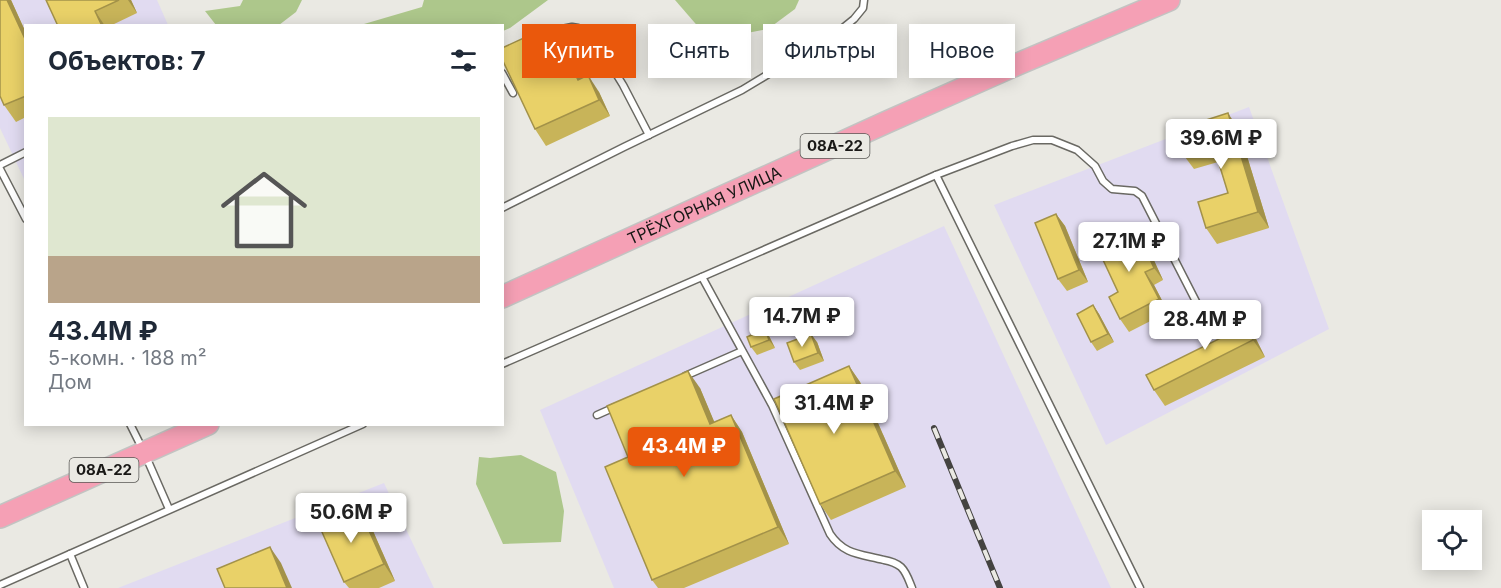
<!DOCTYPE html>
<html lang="ru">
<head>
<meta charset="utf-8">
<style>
	:root { --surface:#fff; --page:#f6f6f7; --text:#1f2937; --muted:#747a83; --accent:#ea580c }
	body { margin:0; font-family:Inter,sans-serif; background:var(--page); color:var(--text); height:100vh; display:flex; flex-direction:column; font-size:22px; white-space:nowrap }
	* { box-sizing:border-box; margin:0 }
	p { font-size:20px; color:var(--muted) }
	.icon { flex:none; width:33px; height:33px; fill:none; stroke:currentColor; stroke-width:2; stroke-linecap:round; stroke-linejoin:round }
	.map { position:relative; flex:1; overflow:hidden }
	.panel { position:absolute; left:24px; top:24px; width:480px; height:402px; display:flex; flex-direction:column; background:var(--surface); border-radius:0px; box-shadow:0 3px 15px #0003 }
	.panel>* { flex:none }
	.top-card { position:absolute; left:522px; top:24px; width:570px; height:54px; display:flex; gap:12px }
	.buttons { position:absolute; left:1422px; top:510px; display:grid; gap:12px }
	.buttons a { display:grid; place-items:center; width:60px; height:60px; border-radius:0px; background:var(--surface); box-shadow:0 3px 15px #0003; font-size:30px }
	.price { position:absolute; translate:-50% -51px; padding:0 14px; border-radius:6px; background:#fff; color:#222; font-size:20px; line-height:39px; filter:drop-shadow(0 2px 3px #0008) }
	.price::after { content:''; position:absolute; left:50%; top:36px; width:18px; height:14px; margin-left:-9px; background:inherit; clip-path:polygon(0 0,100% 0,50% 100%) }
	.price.selected { background:var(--accent); color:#fff }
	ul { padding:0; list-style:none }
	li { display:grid; align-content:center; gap:12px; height:318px; padding:0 24px }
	li span { display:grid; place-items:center; height:186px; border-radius:0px; color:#555 }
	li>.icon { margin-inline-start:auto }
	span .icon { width:108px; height:108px; fill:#fffc; stroke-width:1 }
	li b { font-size:26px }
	h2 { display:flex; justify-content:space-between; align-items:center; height:72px; padding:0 24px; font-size:26px }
	.pill { padding:0 21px; border-radius:0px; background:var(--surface); box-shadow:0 3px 15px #0003; font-size:21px; line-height:54px }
	.pill.selected { background:var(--accent); color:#fff }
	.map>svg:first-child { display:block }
</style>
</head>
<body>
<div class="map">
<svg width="1501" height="588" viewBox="0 0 1501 588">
	<rect width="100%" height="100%" fill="#eae9e3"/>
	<g fill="#e1dbf1">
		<polygon points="0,0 157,0 168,25 26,26 25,181 0,128"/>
		<polygon points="1249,107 1329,329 1106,445 994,205"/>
		<polygon points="944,226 1111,588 614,588 540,410"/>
		<polygon points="384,483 434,588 118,588"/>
	</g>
	<g fill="#adc78b">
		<polygon points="243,0 302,0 296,12 279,25 216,25 205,11 240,6"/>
		<polygon points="424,0 548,0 510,28 503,31 502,26 363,25 364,24 422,7"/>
		<polygon points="675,0 799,0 795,9 768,29 726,37 711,36 701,30"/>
		<polygon points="521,455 556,472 564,511 561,542 503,544 476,484 479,457 490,458"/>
	</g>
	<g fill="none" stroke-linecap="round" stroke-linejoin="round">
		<g stroke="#6a6963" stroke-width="9">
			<g id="lane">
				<polyline points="552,34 562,29 572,27 578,28 594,38 623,85 649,135"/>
				<polyline points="502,73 513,93"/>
				<polyline points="0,165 26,152"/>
				<polyline points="0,169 26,219"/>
				<polyline points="936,175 1140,588"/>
				<polyline points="502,208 624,147 742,90 838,32 854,19 863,8 864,0"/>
				<path d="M702,277l70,128 58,129c14,21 31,20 54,26 6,1 12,3 17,7 6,6 8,14 11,21"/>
				<polyline points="502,364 936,175 1012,146 1033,140 1052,140 1077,150 1095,166 1103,181 1112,189 1135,191 1142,196 1207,323"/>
				<polyline points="685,376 742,351"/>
				<polyline points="597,415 615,407"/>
				<polyline points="130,424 144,452 169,509"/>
				<polyline points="70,554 84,588"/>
				<polyline points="0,585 363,424"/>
			</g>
		</g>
		<g stroke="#c3c3c2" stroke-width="24">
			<g id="highway">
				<path id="s1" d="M502,297l385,-175 131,-58 151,-64"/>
				<polyline points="0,517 208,424"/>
			</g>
		</g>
		<use href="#lane" stroke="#fff" stroke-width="6"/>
		<use href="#highway" stroke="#f5a0b5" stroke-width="21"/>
		<g stroke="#444341" stroke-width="6">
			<polyline id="rail" points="934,428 1000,588"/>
		</g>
		<use href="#rail" stroke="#eae9e3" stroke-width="4" stroke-dasharray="11" stroke-linecap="butt"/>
	</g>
	<g fill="#c8b459">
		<polygon points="0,0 11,0 26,33 26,117 16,122 4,105"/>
		<polygon points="46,0 131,0 137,13 110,26 58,26"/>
		<polygon points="564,42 581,79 599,92 610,116 546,146 535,129"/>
		<polygon points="1239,130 1269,228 1217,244 1206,228 1228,193 1218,162 1194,169 1182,153"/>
		<polygon points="1056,214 1065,226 1088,282 1067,291 1058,279"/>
		<polygon points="1145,241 1163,280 1154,285 1168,312 1129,332 1120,319 1118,292"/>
		<polygon points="1093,305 1099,314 1114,342 1097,351 1091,342"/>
		<polygon points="1236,307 1248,323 1265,357 1165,406 1154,390 1227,335"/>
		<polygon points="765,329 770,338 775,348 757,355 751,347"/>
		<polygon points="817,342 824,361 800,370 794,362"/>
		<polygon points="849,366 860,382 906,487 831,520 820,504"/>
		<polygon points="700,388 714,422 731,415 742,432 789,544 684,588 658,588 652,580"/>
		<polygon points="369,522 395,581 379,588 349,588 344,582"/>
	</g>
	<g fill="#a39249">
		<polygon points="7,0 11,0 26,33 26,41"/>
		<polygon points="128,0 131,0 137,13"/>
		<polygon points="95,11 105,26 102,26"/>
		<polygon points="552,25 564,42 589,97 578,80"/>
		<polygon points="588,75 599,92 610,116 599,100"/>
		<polygon points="1228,113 1239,130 1269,228 1258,212"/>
		<polygon points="1056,214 1065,226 1088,282 1079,270"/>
		<polygon points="1136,229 1145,241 1163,280 1154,268"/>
		<polygon points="1145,272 1154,285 1168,312 1159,299"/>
		<polygon points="1093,305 1099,314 1114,342 1108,334"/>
		<polygon points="1236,307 1248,323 1265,357 1253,340"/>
		<polygon points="765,329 770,338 775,348 769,340"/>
		<polygon points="811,334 817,342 824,361 818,353"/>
		<polygon points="849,366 860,382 906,487 895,471"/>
		<polygon points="688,371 700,388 722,440 710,424"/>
		<polygon points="731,415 742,432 789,544 778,527"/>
		<polygon points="358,506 369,522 395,581 384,564"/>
		<polygon points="270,547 281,563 292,588 287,588"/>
	</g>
	<g fill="#e9d168" stroke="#a39249" stroke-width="1.5">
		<polygon points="0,0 7,0 26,41 26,96 4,105 0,96"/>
		<polygon points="46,0 119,0 95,11 102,26 58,26"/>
		<polygon points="552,25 578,80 588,75 599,100 535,129 502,59 502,48"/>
		<polygon points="1228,113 1258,212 1206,228 1198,202 1228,193 1213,144 1182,153 1175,130"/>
		<polygon points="1056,214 1079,270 1058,279 1035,223"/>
		<polygon points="1136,229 1154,268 1145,272 1159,299 1120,319 1109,297 1118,292 1097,247"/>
		<polygon points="1093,305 1108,334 1091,342 1077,314"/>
		<polygon points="1236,307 1253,340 1154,390 1146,375 1227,335 1217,316"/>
		<polygon points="765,329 769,340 751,347 747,337"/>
		<polygon points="811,334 818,353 794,362 787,343"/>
		<polygon points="849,366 895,471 820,504 774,399"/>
		<polygon points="688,371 710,424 731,415 778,527 652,580 605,467 628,457 607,406"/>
		<polygon points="358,506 384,564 344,582 318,523"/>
		<polygon points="270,547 287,588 225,588 217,569"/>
	</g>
	<g text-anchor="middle" stroke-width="4.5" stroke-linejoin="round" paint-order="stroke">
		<g fill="#eae9e3" stroke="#585754" stroke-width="1.5">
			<rect x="800.5" y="134" width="69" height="24" rx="4.5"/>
			<rect x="69.5" y="458" width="69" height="24" rx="4.5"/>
		</g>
		<g font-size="15" font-weight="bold" fill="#191816">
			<text x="835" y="151">08А-22</text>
			<text x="104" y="475">08А-22</text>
		</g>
		<g font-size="16" fill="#191816" stroke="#eae9e3">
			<text dy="6" stroke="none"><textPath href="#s1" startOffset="222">ТРЁХГОРНАЯ УЛИЦА</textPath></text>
		</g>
	</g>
</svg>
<div class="buttons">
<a><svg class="icon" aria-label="locate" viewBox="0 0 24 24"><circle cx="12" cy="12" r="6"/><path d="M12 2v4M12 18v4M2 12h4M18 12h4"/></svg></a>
</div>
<b class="price" style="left:1221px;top:170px">39.6M ₽</b>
<b class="price" style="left:1129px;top:273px">27.1M ₽</b>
<b class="price" style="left:802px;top:348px">14.7M ₽</b>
<b class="price" style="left:1205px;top:351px">28.4M ₽</b>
<b class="price" style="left:834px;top:435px">31.4M ₽</b>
<b class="price selected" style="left:684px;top:478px">43.4M ₽</b>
<b class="price" style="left:351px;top:544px">50.6M ₽</b>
<div class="top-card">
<a class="pill selected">Купить</a>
<a class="pill">Снять</a>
<a class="pill">Фильтры</a>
<a class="pill">Новое</a>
</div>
<section class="panel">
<h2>Объектов: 7<svg class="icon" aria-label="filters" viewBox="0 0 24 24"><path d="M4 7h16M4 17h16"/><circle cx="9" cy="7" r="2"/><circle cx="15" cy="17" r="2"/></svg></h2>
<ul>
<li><span style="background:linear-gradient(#dfe7d0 75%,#b9a48a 0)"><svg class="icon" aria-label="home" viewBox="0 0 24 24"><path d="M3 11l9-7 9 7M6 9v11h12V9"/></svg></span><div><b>43.4M ₽</b><p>5-комн. · 188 m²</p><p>Дом</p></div></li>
</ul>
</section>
</div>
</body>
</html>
